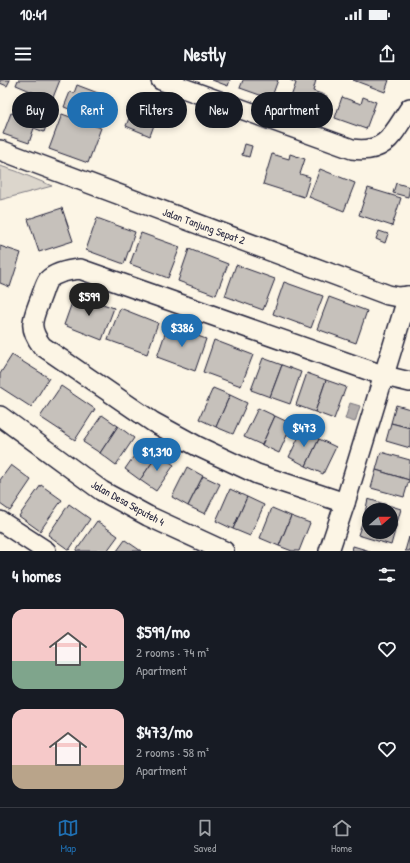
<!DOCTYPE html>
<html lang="en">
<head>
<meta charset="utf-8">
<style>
	:root { --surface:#171b24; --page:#20242c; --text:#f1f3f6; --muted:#9ea1a6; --line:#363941; --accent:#1f6fb2 }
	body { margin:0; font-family:"Patrick Hand",sans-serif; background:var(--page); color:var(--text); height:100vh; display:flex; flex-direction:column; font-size:15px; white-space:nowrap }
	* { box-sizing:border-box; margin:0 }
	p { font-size:13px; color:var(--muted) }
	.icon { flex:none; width:22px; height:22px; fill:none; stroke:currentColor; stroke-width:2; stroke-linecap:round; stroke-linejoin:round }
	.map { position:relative; height:471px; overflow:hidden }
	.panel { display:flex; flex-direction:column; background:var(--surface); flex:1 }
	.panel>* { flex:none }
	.top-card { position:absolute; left:12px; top:12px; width:386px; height:36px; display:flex; gap:8px }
	.needle { width:26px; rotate:70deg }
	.controls { position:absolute; left:362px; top:423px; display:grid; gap:8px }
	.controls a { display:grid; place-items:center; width:36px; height:36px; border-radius:50%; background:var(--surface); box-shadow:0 2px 6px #0003; font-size:20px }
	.price { position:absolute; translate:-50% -34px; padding:0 9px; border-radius:14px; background:var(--accent); color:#fff; font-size:13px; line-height:26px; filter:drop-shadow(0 1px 2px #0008) }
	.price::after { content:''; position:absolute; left:50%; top:24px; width:12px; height:9px; margin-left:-6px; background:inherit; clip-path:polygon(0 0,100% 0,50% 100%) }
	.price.on { background:#222; color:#fff }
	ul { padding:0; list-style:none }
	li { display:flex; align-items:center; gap:12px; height:100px; padding:0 12px }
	li span { display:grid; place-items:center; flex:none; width:112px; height:80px; border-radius:12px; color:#555 }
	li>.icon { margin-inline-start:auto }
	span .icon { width:48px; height:48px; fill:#fffc; stroke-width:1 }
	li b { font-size:17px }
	h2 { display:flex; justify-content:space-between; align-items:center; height:48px; padding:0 12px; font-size:17px }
	.chip { padding:0 14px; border-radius:18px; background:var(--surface); box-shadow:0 2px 6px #0003; font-size:14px; line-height:36px }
	.chip.on { background:var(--accent); color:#fff }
	.status { display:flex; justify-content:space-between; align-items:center; height:28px; padding:0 20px; background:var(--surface); direction:ltr }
	.status svg { height:11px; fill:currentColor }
	header { display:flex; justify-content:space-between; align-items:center; height:52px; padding:0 12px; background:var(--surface); font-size:18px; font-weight:800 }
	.dock { display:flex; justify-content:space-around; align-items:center; height:56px; border-top:1px solid var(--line); background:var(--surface); font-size:11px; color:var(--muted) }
	.dock a { display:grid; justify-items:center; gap:2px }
	.dock .on { color:var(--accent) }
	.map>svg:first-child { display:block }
</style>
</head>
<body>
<div class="status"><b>10:41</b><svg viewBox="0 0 49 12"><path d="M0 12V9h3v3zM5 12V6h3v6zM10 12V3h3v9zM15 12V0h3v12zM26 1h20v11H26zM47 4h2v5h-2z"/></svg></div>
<header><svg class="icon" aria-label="menu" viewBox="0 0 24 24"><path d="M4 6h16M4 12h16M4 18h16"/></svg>Nestly<svg class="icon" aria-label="share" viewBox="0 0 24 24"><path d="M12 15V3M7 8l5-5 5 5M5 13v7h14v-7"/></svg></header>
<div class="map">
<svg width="410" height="471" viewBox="0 0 410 471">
	<rect width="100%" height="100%" fill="#fcf5e5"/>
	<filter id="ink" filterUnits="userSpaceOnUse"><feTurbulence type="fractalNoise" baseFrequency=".025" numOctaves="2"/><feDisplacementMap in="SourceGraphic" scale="8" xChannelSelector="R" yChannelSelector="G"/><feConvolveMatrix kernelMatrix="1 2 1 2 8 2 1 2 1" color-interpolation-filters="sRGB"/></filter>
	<g filter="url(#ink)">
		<polygon fill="#dcd6cc" stroke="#7f7c84" points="0,86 16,91 52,106 0,120"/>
		<polygon fill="#b2adab" stroke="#78757e" points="350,323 360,326 355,342 345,339"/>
		<g fill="#c6c1bb" stroke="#22223b">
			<polygon points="0,0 10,0 7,6 0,3"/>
			<polygon points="18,0 60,0 52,20 16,5"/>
			<polygon points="212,0 230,0 228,6"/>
			<polygon points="243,0 278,0 271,19 240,8"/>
			<polygon points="290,0 316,0 313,11 327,16 323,29 315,26 313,34 288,25 296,3"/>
			<polygon points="353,0 389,0 385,12"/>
			<polygon points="77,5 111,18 103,39 94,36 93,38 64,27 70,12 74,13"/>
			<polygon points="342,17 361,24 363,17 376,22 366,49 335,38"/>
			<polygon points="134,25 158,34 150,56 126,46"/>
			<polygon points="28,27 50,35 44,52 34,48 29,63 3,54 11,33 24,37"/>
			<polygon points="62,34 101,48 88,83 49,69"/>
			<polygon points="245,64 252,66 249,77 242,75"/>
			<polygon points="272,74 289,79 290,74 305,79 300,94 310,97 304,117 263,104"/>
			<polygon points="320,89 355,103 344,131 309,117"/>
			<polygon points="396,103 410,107 408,117 393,113"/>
			<polygon points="368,108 401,118 392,146 359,135"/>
			<polygon points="62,128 73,161 39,172 28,139"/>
			<polygon points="97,138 135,152 124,184 86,170"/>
			<polygon points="379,151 388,154 385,163 376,159"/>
			<polygon points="141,153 180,167 168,198 130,184"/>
			<polygon points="0,166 21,173 10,207 0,203"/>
			<polygon points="189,169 228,184 216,215 178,201"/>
			<polygon points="236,185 275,199 263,230 225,216"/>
			<polygon points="284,202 323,216 311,248 273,234"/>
			<polygon points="75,214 114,228 102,260 64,245"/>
			<polygon points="329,217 367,231 356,263 317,249"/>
			<polygon points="120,228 158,243 147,274 108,260"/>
			<polygon points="168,245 206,259 195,291 157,277"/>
			<polygon points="214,260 253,275 241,306 203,292"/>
			<polygon points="12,275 49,298 31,327 0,307 0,294"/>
			<polygon points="263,278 282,285 270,317 251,310"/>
			<polygon points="282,285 301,292 290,324 270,317"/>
			<polygon points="307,293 326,300 315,332 296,325"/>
			<polygon points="326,300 346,307 334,339 315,332"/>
			<polygon points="61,306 95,329 75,360 40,337"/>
			<polygon points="213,308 230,315 216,347 199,339"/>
			<polygon points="230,315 247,323 233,354 216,347"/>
			<polygon points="396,325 410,329 410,348 391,343"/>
			<polygon points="258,328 275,336 262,365 244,357"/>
			<polygon points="102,335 118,346 100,373 83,362"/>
			<polygon points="275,336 292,344 279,373 262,365"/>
			<polygon points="391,343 410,348 410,368 386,361"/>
			<polygon points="118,346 134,358 116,385 100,373"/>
			<polygon points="302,350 319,359 306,386 289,377"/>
			<polygon points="319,359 336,367 323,394 306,386"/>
			<polygon points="143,363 158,374 140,400 125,389"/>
			<polygon points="381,372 410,380 409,400 376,390"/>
			<polygon points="158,374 174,385 156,411 140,400"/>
			<polygon points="11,385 31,400 10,431 0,424 0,400"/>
			<polygon points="187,387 203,396 188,426 172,417"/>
			<polygon points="376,390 409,400 404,417 371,408"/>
			<polygon points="203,396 220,404 205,434 188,426"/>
			<polygon points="41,405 62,420 40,451 19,436"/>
			<polygon points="230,409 247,417 233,449 216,441"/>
			<polygon points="247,417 264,425 250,456 233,449"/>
			<polygon points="368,419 401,429 396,447 391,445 391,430 369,430 369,439 364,437"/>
			<polygon points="69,424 90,439 69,470 48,455"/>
			<polygon points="272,428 291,436 279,466 260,458"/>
			<polygon points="291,436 310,443 299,471 292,471 279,466"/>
			<polygon points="364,437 369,439 369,452 391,452 391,445 396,447 391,465 358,455"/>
			<polygon points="97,441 118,456 107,471 76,471"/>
			<polygon points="409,457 410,471 405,471"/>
			<polygon points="125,460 141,471 117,471"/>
			<polygon points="353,466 370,471 352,471"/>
		</g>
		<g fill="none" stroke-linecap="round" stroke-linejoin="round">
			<g stroke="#22223b" stroke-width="22">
				<g id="minor">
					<path d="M161,0l191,69c35,5 41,-16 58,-41"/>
					<polyline points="0,70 388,215 398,217 410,216"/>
					<polyline points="0,336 102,411 148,436 224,471"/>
					<polyline points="345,423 408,216"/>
					<polyline points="0,441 46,471"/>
					<path d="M329,471l16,-48 -88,-29 -60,-28 -44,-24 -111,-76c-15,-20 -9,-27 -1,-49 2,-5 4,-13 7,-17 8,-8 21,-10 32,-11l305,107 25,6"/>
				</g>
			</g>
			<use href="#minor" stroke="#fcf5e5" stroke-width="19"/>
		</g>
	</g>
	<g text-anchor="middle" stroke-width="4" stroke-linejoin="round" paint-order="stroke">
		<g font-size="11" fill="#22223b" stroke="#fcf5e5">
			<text transform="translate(204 146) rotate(20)" y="4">Jalan Tanjung Sepat 2</text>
			<text transform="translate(128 423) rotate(29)" y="4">Jalan Desa Seputeh 4</text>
		</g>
	</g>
</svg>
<div class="controls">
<a><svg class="needle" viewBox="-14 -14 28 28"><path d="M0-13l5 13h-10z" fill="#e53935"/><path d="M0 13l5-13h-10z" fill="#9ea1a6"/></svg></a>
</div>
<b class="price on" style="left:89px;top:237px">$599</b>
<b class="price" style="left:182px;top:268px">$386</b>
<b class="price" style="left:304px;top:368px">$473</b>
<b class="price" style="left:157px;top:392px">$1,310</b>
<div class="top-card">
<a class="chip">Buy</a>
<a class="chip on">Rent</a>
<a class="chip">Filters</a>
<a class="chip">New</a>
<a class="chip">Apartment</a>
</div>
</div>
<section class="panel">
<h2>4 homes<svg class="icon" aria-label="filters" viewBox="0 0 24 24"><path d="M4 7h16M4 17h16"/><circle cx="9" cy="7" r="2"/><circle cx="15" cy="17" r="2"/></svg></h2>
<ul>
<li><span style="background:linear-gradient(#f6c9c9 65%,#7fa58c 0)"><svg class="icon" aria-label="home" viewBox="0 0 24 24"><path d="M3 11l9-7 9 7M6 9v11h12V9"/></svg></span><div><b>$599/mo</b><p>2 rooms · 74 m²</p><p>Apartment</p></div><svg class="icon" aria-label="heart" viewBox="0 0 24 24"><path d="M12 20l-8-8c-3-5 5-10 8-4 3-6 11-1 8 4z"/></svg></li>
<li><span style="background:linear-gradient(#f6c9c9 70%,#b9a48a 0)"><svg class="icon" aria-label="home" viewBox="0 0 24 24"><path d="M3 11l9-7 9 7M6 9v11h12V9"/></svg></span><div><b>$473/mo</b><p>2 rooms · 58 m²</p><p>Apartment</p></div><svg class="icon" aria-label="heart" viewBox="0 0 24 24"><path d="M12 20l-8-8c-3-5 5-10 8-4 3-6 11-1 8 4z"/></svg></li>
</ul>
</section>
<nav class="dock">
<a class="on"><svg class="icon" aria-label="map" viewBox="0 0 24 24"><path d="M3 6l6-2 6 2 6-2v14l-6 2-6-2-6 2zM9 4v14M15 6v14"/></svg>Map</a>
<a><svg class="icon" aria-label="saved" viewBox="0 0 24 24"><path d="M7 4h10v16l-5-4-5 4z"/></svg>Saved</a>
<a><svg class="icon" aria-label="home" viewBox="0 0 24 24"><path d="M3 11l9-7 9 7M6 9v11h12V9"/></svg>Home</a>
</nav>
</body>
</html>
